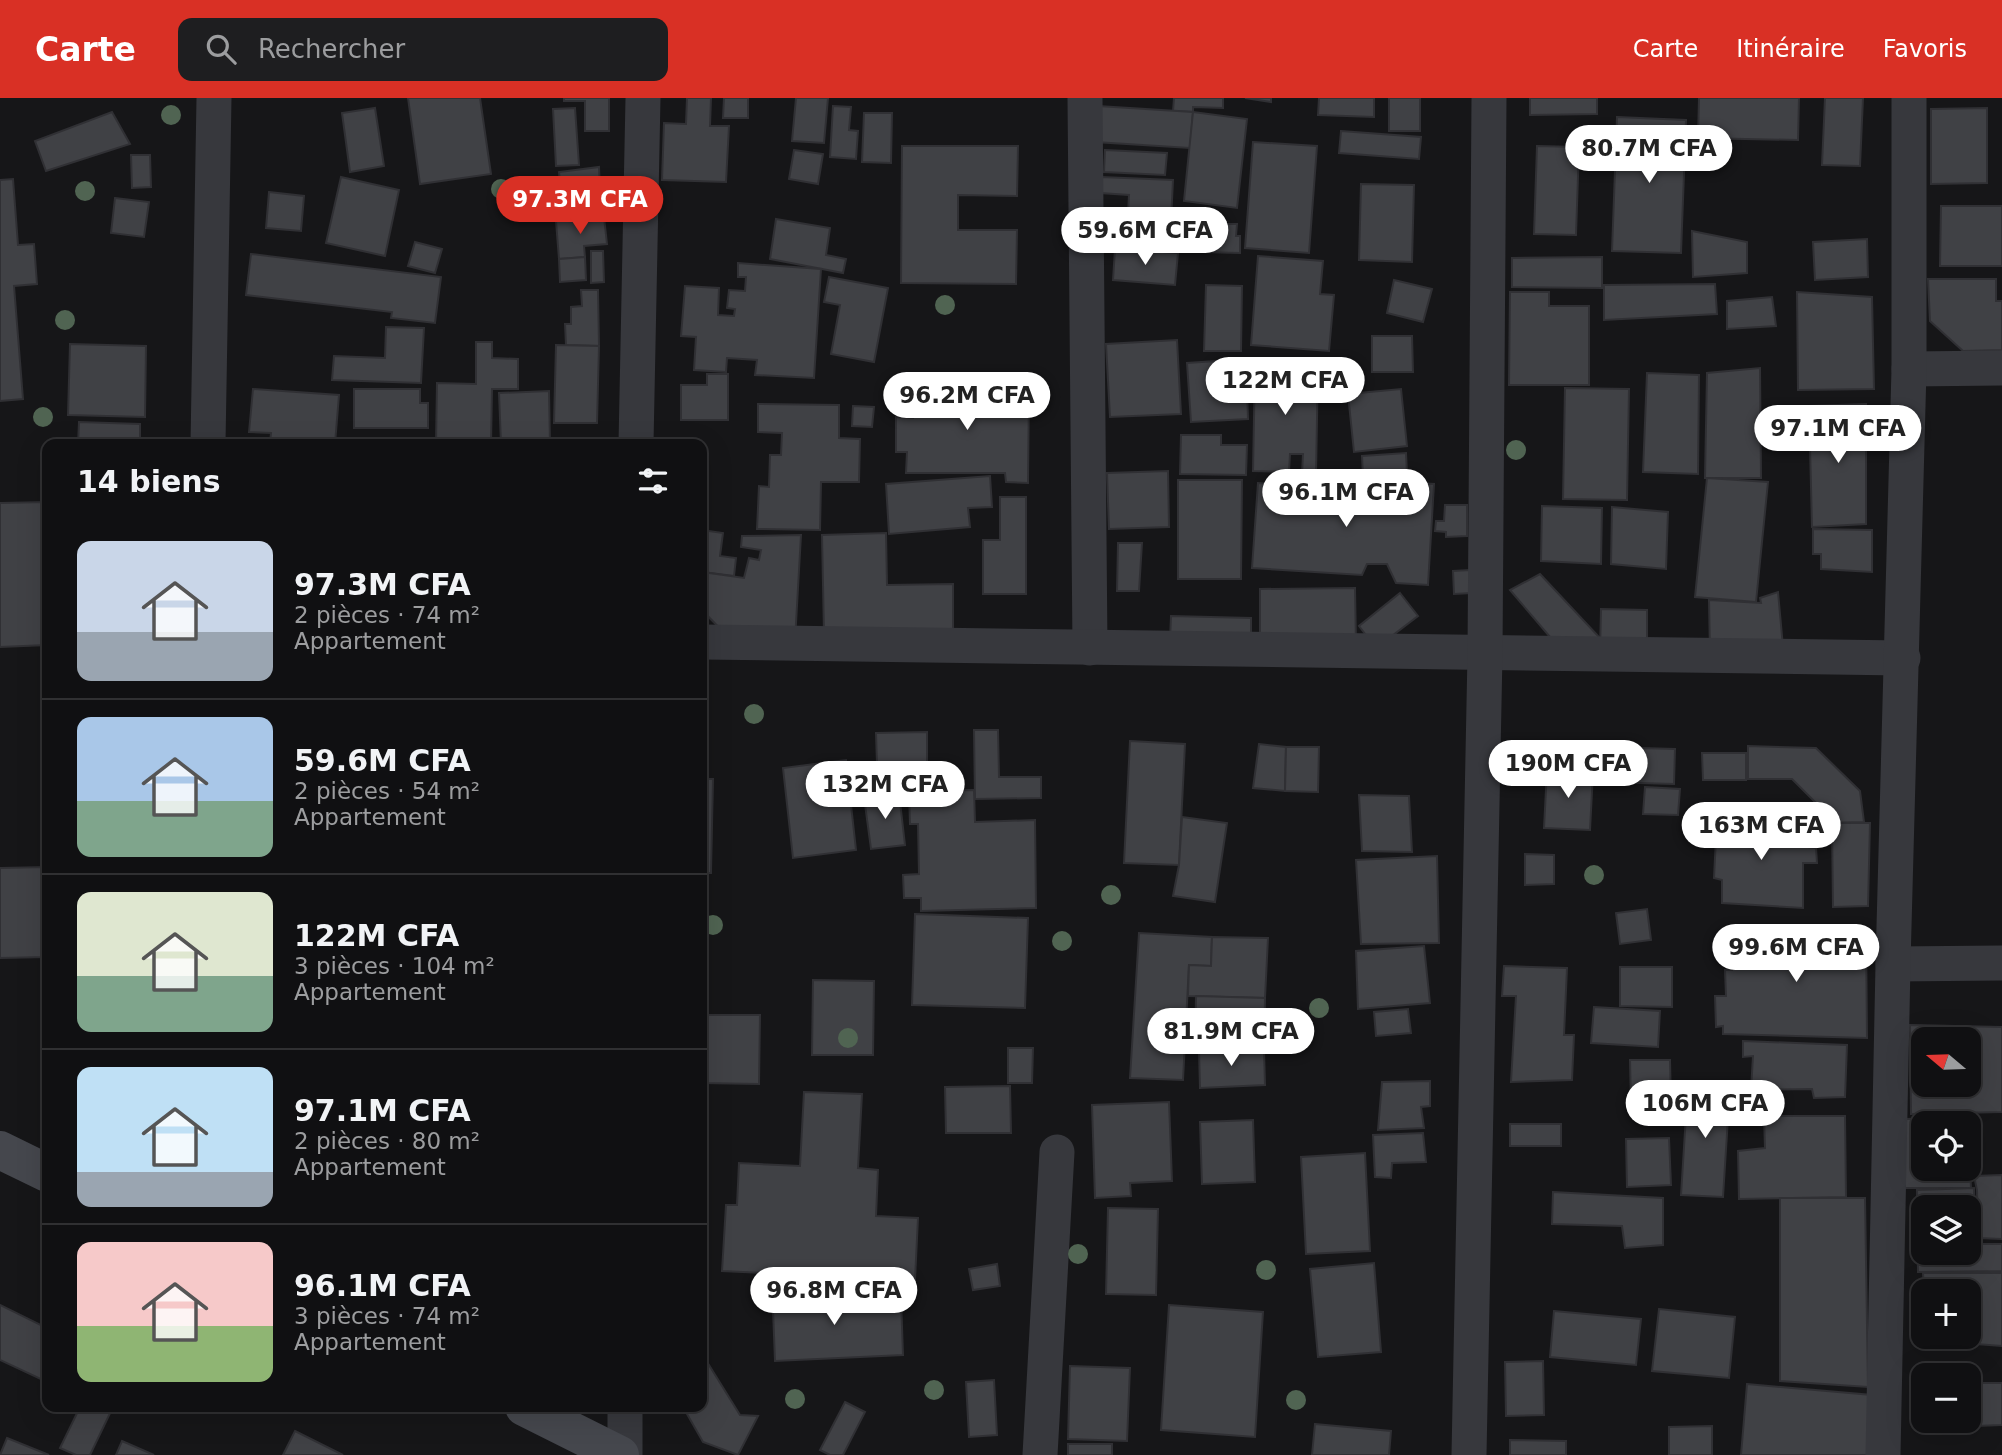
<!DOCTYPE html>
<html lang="fr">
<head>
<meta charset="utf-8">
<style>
	:root { --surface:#101012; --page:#1e1e20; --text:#f1f3f6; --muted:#9c9d9f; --line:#303032; --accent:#d93025 }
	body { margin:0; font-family:"DejaVu Sans",sans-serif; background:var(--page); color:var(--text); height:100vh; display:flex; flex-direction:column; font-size:26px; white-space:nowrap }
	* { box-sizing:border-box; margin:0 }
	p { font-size:23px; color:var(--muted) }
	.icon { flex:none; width:38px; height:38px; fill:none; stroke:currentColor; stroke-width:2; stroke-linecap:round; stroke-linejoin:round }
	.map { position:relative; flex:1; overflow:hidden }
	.sheet { position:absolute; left:42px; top:341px; width:665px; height:973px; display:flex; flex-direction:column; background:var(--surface); border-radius:14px; box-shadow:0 7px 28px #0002,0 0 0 2px var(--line) }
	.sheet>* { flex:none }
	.needle { width:46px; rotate:289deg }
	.tools { position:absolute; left:1911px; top:929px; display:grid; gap:14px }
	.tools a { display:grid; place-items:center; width:70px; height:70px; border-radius:14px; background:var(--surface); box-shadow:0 7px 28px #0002,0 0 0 2px var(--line); font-size:35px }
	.price { position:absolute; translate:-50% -60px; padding:0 16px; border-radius:24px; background:#fff; color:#222; font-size:23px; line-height:46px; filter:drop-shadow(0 2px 4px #0008) }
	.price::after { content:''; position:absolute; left:50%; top:42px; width:21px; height:16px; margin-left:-10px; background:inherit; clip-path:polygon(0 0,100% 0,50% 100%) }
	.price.current { background:var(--accent); color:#fff }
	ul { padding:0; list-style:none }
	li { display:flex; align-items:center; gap:21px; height:175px; padding:0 35px }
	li+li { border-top:2px solid var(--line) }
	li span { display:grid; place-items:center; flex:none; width:196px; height:140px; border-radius:14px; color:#555 }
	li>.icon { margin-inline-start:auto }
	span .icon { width:84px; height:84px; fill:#fffc; stroke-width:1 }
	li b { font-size:30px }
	h2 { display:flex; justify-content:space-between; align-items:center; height:84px; padding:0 35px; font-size:30px }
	header { display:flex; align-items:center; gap:42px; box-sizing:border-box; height:98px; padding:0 35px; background:var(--accent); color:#fff }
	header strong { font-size:33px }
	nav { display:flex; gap:38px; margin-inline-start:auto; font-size:24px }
	.search { width:490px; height:63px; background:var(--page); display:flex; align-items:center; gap:18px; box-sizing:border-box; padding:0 24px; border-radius:14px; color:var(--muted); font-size:26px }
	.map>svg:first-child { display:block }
</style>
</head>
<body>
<header>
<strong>Carte</strong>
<div class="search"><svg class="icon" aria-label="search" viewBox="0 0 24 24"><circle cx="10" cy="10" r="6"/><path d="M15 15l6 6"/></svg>Rechercher</div>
<nav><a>Carte</a><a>Itinéraire</a><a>Favoris</a></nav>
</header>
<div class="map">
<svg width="2002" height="1357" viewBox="0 0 2002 1357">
	<rect width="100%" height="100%" fill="#161618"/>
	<g fill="#404145" stroke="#303034" stroke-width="2" fill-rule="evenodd">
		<polygon points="408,0 480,0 491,76 420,86"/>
		<polygon points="564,0 609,0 609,33 585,33 585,3 564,3"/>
		<polygon points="687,0 711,0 710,28 729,28 726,84 662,82 664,25 686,26"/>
		<polygon points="724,0 748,0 748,20 723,20"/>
		<polygon points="796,0 828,0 824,45 792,43"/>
		<polygon points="1174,0 1223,0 1223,10 1193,9 1193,14 1173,13"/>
		<polygon points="1245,0 1271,0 1271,4"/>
		<polygon points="1319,0 1374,0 1374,19 1318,17"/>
		<rect x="1389" y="0" width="31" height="33"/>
		<polygon points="1530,0 1597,0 1597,16 1530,17"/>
		<polygon points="1699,0 1799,0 1798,42 1698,40"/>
		<polygon points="1825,0 1863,0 1860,68 1822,67"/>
		<polygon points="833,8 851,9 849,32 858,33 856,61 830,59"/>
		<polygon points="1098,8 1193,14 1190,50 1095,44"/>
		<polygon points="375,10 384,68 350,74 342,15"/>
		<polygon points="575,10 579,67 556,68 553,11"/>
		<polygon points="1987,10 1987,85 1931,86 1931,11"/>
		<polygon points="112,14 130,46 46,73 35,43"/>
		<polygon points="1193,14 1247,21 1237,110 1184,103"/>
		<polygon points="864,15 892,15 891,65 862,64"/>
		<polygon points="1617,19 1686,22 1681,155 1612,153"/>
		<polygon points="1341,33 1421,39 1419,61 1339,55"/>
		<polygon points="1253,44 1317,48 1309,155 1245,150"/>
		<polygon points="902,48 1018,48 1017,98 958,97 958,132 1017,132 1016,186 901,185"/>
		<polygon points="1537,48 1579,49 1576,137 1534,136"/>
		<polygon points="794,52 823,56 818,86 789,81"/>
		<polygon points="1105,52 1167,55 1165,77 1104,74"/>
		<polygon points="131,57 150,57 151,89 132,90"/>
		<polygon points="599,69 600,91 561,94 559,74"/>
		<polygon points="341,79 399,92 385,158 326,145"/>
		<polygon points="1101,79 1173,82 1170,144 1096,140 1097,114 1128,116 1129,97 1100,95"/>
		<polygon points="13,81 18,147 34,146 37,186 14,188 23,301 0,303 0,82"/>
		<polygon points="1361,86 1414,87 1412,164 1359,162"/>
		<polygon points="600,91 604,119 556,123 554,95"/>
		<polygon points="269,94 304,98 301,133 266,130"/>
		<polygon points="115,100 149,104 144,139 111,135"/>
		<polygon points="1941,108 2002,108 2002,168 1940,168"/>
		<polygon points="1187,117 1220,118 1220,126 1237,126 1236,138 1240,138 1240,155 1203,154 1204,133 1187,133"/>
		<polygon points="604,119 607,146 584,148 585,159 559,161 556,123"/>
		<polygon points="776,121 830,130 826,157 846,161 843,175 770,161"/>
		<polygon points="1692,133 1747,144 1747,175 1693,179"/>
		<polygon points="1867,141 1868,179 1815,182 1813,144"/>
		<polygon points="415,144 442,151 435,175 408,168"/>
		<polygon points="1115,151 1178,155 1175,187 1113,182"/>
		<polygon points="591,153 603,153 604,184 591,185"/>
		<polygon points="251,156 441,179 435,225 391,220 392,214 246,197"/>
		<polygon points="1258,158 1323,163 1320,196 1334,197 1329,253 1251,247"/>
		<polygon points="585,159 586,182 560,184 559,161"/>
		<polygon points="1602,159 1602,190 1512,189 1512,160"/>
		<polygon points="738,165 821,171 814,280 755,277 757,262 727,260 726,274 694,272 696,239 681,238 685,188 719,190 718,217 734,218 735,211 727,210 729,192 745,193 746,179 738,179"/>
		<polygon points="829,179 888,190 874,264 831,256 840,207 824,204"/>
		<polygon points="1928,181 1996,181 1996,203 2002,203 2002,252 1963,253 1930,223"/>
		<polygon points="1394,182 1432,191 1423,224 1387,215"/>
		<polygon points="1715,186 1717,216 1604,222 1604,187"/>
		<polygon points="1206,187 1242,188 1241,253 1204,253"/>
		<polygon points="581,192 598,192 599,248 566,247 565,226 571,226 571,209 582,208"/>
		<polygon points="1510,194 1549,194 1549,208 1589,208 1589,287 1509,287"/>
		<polygon points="1797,194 1872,199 1874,291 1798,292"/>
		<polygon points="1772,199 1776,228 1727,231 1727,203"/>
		<polygon points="386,229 424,230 421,285 332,282 334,258 385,260"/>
		<polygon points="1372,238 1412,238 1413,274 1372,274"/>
		<polygon points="1177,242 1181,316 1110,319 1106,246"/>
		<polygon points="476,244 492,244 492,260 518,261 518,291 492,291 491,346 436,346 437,285 476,286"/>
		<polygon points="70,246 146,248 145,319 68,317"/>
		<polygon points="556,247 599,248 597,325 554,325"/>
		<polygon points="1246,261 1248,321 1191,324 1187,265"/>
		<polygon points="1255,266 1318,267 1316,376 1302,376 1303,356 1290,356 1289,374 1253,373"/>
		<polygon points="1760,270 1761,380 1705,380 1707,275"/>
		<polygon points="1647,275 1699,277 1698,376 1643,374"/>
		<polygon points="707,276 728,276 728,322 681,322 681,287 707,287"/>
		<polygon points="913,289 1029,290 1028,385 1006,384 1005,375 906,375 907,354 896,354 896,319 913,320"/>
		<polygon points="1565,290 1629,291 1627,402 1563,401"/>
		<polygon points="253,291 339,297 335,346 270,346 271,335 249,334"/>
		<polygon points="354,291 420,291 420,305 428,305 428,330 354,330"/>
		<polygon points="1401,291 1407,348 1354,354 1348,296"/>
		<polygon points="549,293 550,346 501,346 499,295"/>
		<polygon points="758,306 839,307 839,340 860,341 859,384 821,384 820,432 757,431 759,388 769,389 770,357 781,357 782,335 758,334"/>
		<polygon points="1866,306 1866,426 1812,429 1809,308"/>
		<polygon points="853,308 874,309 872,329 852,328"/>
		<polygon points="79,324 140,326 140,346 78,346"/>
		<polygon points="1181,337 1221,337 1221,347 1247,347 1246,377 1180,376"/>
		<rect x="248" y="342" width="14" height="4"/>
		<polygon points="1406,355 1407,376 1363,379 1362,358"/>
		<polygon points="1168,373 1169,429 1109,431 1107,375"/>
		<polygon points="990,378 992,409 968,410 970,429 889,436 886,386"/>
		<polygon points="1707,380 1768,384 1756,504 1695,499"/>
		<polygon points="1178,382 1242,382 1241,481 1178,481"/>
		<polygon points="1374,382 1434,386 1428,487 1396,485 1387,466 1367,466 1362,477 1252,470 1258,385 1373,393"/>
		<polygon points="1000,399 1026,399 1026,496 983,496 983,442 1000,442"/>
		<polygon points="47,404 47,547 0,549 0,405"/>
		<polygon points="1445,407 1467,407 1467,438 1446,439 1446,434 1435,433 1436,423 1444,423"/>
		<polygon points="1542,408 1602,410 1601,466 1541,463"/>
		<polygon points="1612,409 1668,414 1666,471 1611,466"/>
		<polygon points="1813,431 1872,432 1872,474 1821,471 1821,456 1813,456"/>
		<polygon points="702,432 723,435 720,458 736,460 734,478 702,474"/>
		<polygon points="886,435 887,487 953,486 953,533 824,536 822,437"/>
		<polygon points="801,437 795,543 730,541 702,512 702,474 744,480 749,460 759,462 761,452 741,449 742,438"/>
		<polygon points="1118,445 1142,445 1139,493 1117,493"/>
		<polygon points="1470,472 1472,495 1454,496 1453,473"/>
		<polygon points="1540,476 1600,540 1562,553 1510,492"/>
		<polygon points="1355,490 1356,546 1260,547 1260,491"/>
		<polygon points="1778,494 1783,549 1710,555 1709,502 1761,505 1760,500"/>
		<polygon points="1400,495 1418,518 1376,550 1359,528"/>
		<polygon points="1601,511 1647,512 1647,552 1600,553"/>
		<polygon points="1171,518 1251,520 1251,544 1170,542"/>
		<polygon points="974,632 998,632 999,679 1041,679 1041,700 975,701"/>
		<polygon points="927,634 927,665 877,666 876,635"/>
		<polygon points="1130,643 1185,646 1179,767 1124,765"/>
		<polygon points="1259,646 1286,649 1285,693 1253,690"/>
		<polygon points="1748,648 1816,650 1860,693 1864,724 1823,725 1822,711 1792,681 1748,681"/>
		<polygon points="1286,649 1319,649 1318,694 1285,693"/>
		<polygon points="1605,649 1675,651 1674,686 1604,684"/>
		<polygon points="1702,655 1746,655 1746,682 1703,682"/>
		<polygon points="846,662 856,752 793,760 783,670"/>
		<polygon points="1547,672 1593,674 1590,732 1544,730"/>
		<polygon points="702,681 713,681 711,775 702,775"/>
		<polygon points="1645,689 1680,691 1678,717 1643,716"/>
		<polygon points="974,692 975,724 1035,722 1036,810 921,813 921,800 904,800 903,777 919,776 918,726 910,726 909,693"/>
		<polygon points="899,695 905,747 871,751 864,699"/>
		<polygon points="1359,697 1409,698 1412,754 1362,753"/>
		<polygon points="1182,719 1227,725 1215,804 1173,798 1179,767"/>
		<polygon points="1717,719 1800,723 1800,748 1816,750 1817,765 1803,765 1803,810 1722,805 1722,782 1714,780"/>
		<polygon points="1832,725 1870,725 1868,808 1833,809"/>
		<polygon points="1525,756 1554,757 1554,786 1525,787"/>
		<polygon points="1437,758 1439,845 1361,846 1356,762"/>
		<polygon points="47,769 47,859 0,860 0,770"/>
		<polygon points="1647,811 1651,842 1620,846 1616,815"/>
		<polygon points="915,816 1028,820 1025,910 912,907"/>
		<polygon points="1751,827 1866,832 1867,940 1723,936 1723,928 1716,929 1715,898 1726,898 1725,872 1732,872 1732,838 1748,838"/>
		<polygon points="1139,835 1212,839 1211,868 1189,867 1183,982 1130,980"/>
		<polygon points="1212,839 1268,840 1265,900 1188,898 1189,867 1211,868"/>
		<polygon points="1424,848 1430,905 1358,911 1356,853"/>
		<polygon points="1504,868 1567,870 1564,937 1574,937 1572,982 1511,984 1516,898 1502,898"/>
		<polygon points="1620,869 1672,869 1672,909 1620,908"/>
		<polygon points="813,882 874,883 873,957 812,957"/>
		<polygon points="1196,898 1265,900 1264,952 1195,951"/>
		<polygon points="1594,909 1660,913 1658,949 1591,945"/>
		<polygon points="1408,911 1411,935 1376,938 1374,914"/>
		<polygon points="702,917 760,917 759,986 702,985"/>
		<path d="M1910,927l92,2v85l-91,2zM1923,942h46v45h-46z"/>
		<polygon points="1743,943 1847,947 1845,999 1814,1000 1812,991 1751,992 1753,958 1743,959"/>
		<polygon points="1008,950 1033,950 1032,985 1008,985"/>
		<polygon points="1202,950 1264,952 1265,987 1200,990 1199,952"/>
		<polygon points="1630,962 1670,962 1671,1005 1631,1006"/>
		<polygon points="1430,983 1430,1008 1421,1009 1424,1030 1378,1032 1382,984"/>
		<polygon points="1688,985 1730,988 1723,1099 1681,1097"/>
		<polygon points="1010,988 1011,1035 946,1035 945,989"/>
		<polygon points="804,994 862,996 858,1070 878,1072 876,1118 918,1120 915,1182 722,1173 726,1107 737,1107 739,1065 800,1068"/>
		<polygon points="1169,1004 1172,1083 1130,1085 1131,1098 1095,1100 1092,1007"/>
		<polygon points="1764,1018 1845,1018 1846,1099 1739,1101 1738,1053 1765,1050"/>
		<polygon points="1967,1020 1967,1026 1923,1026 1923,1071 1969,1071 1969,1050 1971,1090 1905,1090 1903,1021"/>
		<polygon points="1253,1022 1255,1084 1202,1086 1200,1024"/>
		<rect x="1510" y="1026" width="51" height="22"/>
		<polygon points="1423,1035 1426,1064 1392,1065 1391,1080 1375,1079 1373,1037"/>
		<polygon points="1669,1040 1671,1087 1627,1089 1626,1041"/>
		<polygon points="1365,1055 1370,1153 1306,1156 1301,1059"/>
		<polygon points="2002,1077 2002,1141 1978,1140 1977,1092 1974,1078"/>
		<path d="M1974,1090l1,56h27v27l-84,1 -1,-82zM1923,1110h46v45h-46z"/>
		<polygon points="1553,1094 1663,1100 1663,1147 1625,1150 1622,1128 1552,1126"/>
		<polygon points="1780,1100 1865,1100 1868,1289 1780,1283"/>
		<polygon points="1108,1110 1158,1111 1156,1197 1106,1196"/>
		<polygon points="1374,1165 1381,1254 1318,1259 1310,1171"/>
		<polygon points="997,1166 1000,1188 973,1192 969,1171"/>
		<polygon points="1923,1175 2002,1175 2002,1248 1924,1242 1924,1239 1969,1239 1969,1194 1924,1194"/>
		<polygon points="801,1185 801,1204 901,1200 903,1257 775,1263 772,1186"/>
		<polygon points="0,1207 47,1230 47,1284 0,1262"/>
		<polygon points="1169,1207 1263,1214 1255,1339 1161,1332"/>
		<polygon points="1659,1211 1735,1219 1729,1280 1652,1273"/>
		<polygon points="1554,1213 1641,1221 1636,1267 1550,1259"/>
		<polygon points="1543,1263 1544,1317 1506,1318 1505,1264"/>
		<polygon points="709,1267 740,1317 758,1318 738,1357 703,1344 683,1309 702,1309 702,1273"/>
		<polygon points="1070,1268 1130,1270 1127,1343 1068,1341"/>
		<polygon points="994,1282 997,1337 969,1339 966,1284"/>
		<polygon points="1969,1285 2002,1285 2002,1327 1924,1330 1924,1323 1969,1323"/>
		<polygon points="1747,1286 1872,1297 1867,1357 1741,1357"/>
		<polygon points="845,1304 865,1314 843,1357 830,1357 820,1352"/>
		<polygon points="80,1309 113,1309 90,1357 76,1357 60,1350"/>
		<polygon points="1315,1326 1391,1333 1389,1357 1312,1357"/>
		<polygon points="1712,1328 1712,1357 1669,1357 1669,1329"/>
		<polygon points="295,1333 343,1357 283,1357"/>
		<polygon points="7,1340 49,1357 0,1357"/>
		<polygon points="1510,1342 1566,1343 1566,1357 1510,1357"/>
		<polygon points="122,1343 154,1357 116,1357"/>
		<rect x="1068" y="1346" width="44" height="11"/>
	</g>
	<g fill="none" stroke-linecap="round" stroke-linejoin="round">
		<g stroke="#37383d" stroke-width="35">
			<polyline points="1085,0 1090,550"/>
			<polyline points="1909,271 2002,270"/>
			<polyline points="208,346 214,0"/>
			<polyline points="636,346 643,0"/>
			<polyline points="702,544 1903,560"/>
			<polyline points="1893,866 2002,865"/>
			<polyline points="625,1357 625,1309"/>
			<polyline points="1040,1357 1057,1054"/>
			<polyline points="1469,1357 1485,556 1489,0"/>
			<polyline points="1883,1357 1893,866 1909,271 1909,0"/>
		</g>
		<g stroke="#45474d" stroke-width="38">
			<polyline points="0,1052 47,1075"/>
			<polyline points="524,1309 620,1357"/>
		</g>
	</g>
	<g fill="#506452">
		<circle cx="171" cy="17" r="10"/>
		<circle cx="501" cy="91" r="10"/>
		<circle cx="85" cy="93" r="10"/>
		<circle cx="945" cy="207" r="10"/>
		<circle cx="65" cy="222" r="10"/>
		<circle cx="43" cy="319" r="10"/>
		<circle cx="1516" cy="352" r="10"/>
		<circle cx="754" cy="616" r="10"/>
		<circle cx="1594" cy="777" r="10"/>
		<circle cx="1111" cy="797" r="10"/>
		<circle cx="713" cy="827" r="10"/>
		<circle cx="1062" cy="843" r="10"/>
		<circle cx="1319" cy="910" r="10"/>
		<circle cx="848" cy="940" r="10"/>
		<circle cx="1078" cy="1156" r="10"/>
		<circle cx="1266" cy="1172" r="10"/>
		<circle cx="934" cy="1292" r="10"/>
		<circle cx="795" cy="1301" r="10"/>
		<circle cx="1296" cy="1302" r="10"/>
	</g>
</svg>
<div class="tools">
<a><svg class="needle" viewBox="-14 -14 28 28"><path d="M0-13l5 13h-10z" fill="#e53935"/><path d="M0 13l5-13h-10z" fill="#9c9d9f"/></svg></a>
<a><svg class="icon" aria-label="locate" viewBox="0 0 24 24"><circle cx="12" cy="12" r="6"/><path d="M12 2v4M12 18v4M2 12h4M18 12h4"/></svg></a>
<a><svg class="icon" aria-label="layers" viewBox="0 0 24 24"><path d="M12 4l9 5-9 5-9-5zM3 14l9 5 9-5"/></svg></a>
<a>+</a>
<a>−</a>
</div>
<b class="price" style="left:1649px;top:87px">80.7M CFA</b>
<b class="price current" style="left:580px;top:138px">97.3M CFA</b>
<b class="price" style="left:1145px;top:169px">59.6M CFA</b>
<b class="price" style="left:1285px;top:319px">122M CFA</b>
<b class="price" style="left:967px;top:334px">96.2M CFA</b>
<b class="price" style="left:1838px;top:367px">97.1M CFA</b>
<b class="price" style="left:1346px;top:431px">96.1M CFA</b>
<b class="price" style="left:1568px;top:702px">190M CFA</b>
<b class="price" style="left:885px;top:723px">132M CFA</b>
<b class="price" style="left:1761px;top:764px">163M CFA</b>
<b class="price" style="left:1796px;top:886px">99.6M CFA</b>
<b class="price" style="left:1231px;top:970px">81.9M CFA</b>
<b class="price" style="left:1705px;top:1042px">106M CFA</b>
<b class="price" style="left:834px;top:1229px">96.8M CFA</b>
<section class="sheet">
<h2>14 biens<svg class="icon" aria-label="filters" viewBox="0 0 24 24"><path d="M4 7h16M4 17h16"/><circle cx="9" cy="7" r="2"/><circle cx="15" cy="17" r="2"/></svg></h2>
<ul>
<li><span style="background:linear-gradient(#c9d6e8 65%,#9aa5b1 0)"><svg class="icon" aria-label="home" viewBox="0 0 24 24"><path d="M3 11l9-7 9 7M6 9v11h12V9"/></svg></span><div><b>97.3M CFA</b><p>2 pièces · 74 m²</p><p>Appartement</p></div></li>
<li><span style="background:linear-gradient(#a9c7e8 60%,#7fa58c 0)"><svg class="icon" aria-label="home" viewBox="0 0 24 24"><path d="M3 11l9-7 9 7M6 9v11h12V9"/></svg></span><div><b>59.6M CFA</b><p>2 pièces · 54 m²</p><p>Appartement</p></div></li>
<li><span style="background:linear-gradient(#dfe7d0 60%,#7fa58c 0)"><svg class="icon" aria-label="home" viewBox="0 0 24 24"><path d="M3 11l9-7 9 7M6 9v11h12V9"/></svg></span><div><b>122M CFA</b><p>3 pièces · 104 m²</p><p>Appartement</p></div></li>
<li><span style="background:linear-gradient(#bfe0f5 75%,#9aa5b1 0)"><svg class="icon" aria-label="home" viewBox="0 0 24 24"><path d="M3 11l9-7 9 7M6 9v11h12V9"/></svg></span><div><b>97.1M CFA</b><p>2 pièces · 80 m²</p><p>Appartement</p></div></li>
<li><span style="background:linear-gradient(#f6c9c9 60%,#8fb573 0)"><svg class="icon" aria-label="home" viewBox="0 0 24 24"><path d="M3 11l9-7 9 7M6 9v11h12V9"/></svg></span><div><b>96.1M CFA</b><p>3 pièces · 74 m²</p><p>Appartement</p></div></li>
</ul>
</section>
</div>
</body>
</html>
